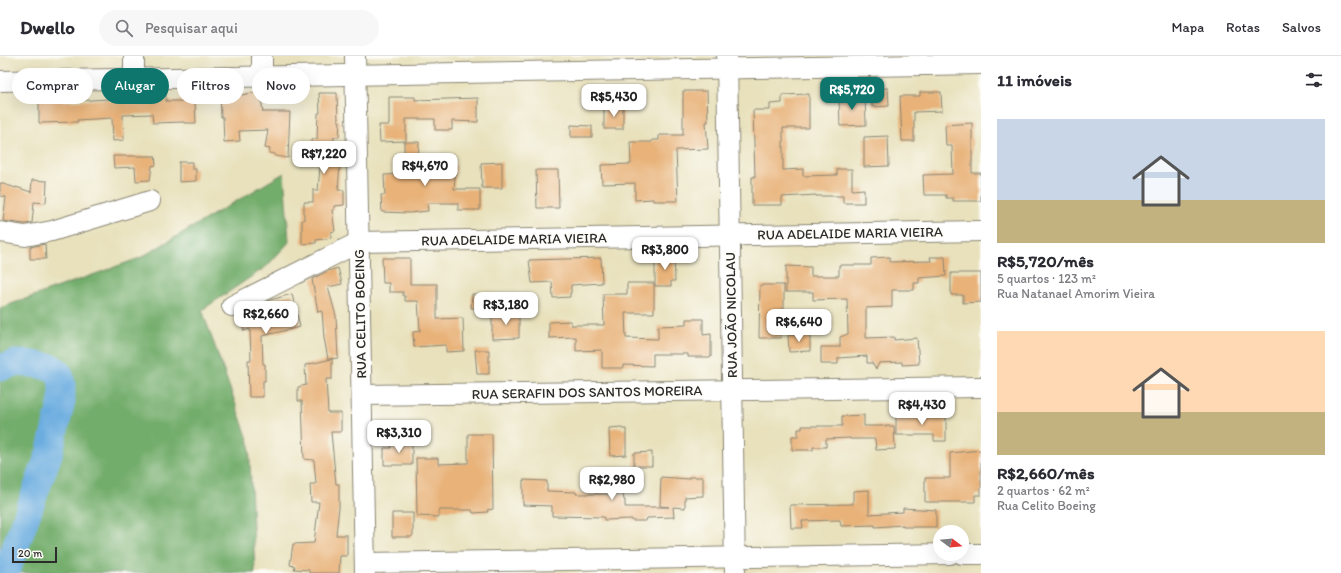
<!DOCTYPE html>
<html lang="pt">
<head>
<meta charset="utf-8">
<style>
	:root { --surface:#fff; --page:#f7f7f7; --text:#2b2b33; --muted:#7c7c81; --line:#e1e1e2; --accent:#0f766e }
	body { margin:0; font-family:Itim,sans-serif; background:var(--page); color:var(--text); height:100vh; display:flex; flex-direction:column; font-size:15px; white-space:nowrap }
	* { box-sizing:border-box; margin:0 }
	p { font-size:13px; color:var(--muted) }
	.icon { flex:none; width:22px; height:22px; fill:none; stroke:currentColor; stroke-width:2; stroke-linecap:round; stroke-linejoin:round }
	.map { position:relative; flex:1; overflow:hidden }
	.panel { display:flex; flex-direction:column; background:var(--surface); width:360px }
	.panel>* { flex:none }
	.hud { position:absolute; left:12px; top:12px; width:380px; height:36px; display:flex; gap:8px }
	.needle { width:26px; rotate:106deg }
	.buttons { position:absolute; left:933px; top:469px; display:grid; gap:8px }
	.buttons a { display:grid; place-items:center; width:36px; height:36px; border-radius:50%; background:var(--surface); box-shadow:0 4px 16px #0002; font-size:20px }
	.scale { position:absolute; left:12px; bottom:10px; width:45px; box-sizing:border-box; padding-left:4px; border:2px solid #2b2b2b; border-top:0; font-size:11px; line-height:14px; white-space:nowrap; color:#2b2b2b; -webkit-text-stroke:3px #fdfcf7; paint-order:stroke }
	.price { position:absolute; translate:-50% -34px; padding:0 9px; border-radius:8px; background:#fff; color:#222; font-size:13px; line-height:26px; filter:drop-shadow(0 1px 2px #0008) }
	.price::after { content:''; position:absolute; left:50%; top:24px; width:12px; height:9px; margin-left:-6px; background:inherit; clip-path:polygon(0 0,100% 0,50% 100%) }
	.price.current { background:var(--accent); color:#fff }
	ul { padding:0; list-style:none }
	li { display:grid; align-content:center; gap:8px; height:212px; padding:0 16px }
	li span { display:grid; place-items:center; height:124px; border-radius:0px; color:#555 }
	li>.icon { margin-inline-start:auto }
	span .icon { width:72px; height:72px; fill:#fffc; stroke-width:1 }
	li b { font-size:17px }
	h2 { display:flex; justify-content:space-between; align-items:center; height:48px; padding:0 16px; font-size:17px }
	.pill { padding:0 14px; border-radius:18px; background:var(--surface); box-shadow:0 4px 16px #0002; font-size:14px; line-height:36px }
	.pill.current { background:var(--accent); color:#fff }
	header { display:flex; align-items:center; gap:24px; box-sizing:border-box; height:56px; padding:0 20px; background:var(--surface); border-bottom:1px solid var(--line) }
	header strong { font-size:19px }
	nav { display:flex; gap:22px; margin-inline-start:auto; font-size:14px }
	.search { width:280px; height:36px; background:var(--page); display:flex; align-items:center; gap:10px; box-sizing:border-box; padding:0 14px; border-radius:22px; color:var(--muted); font-size:15px }
	main { display:flex; flex:1; min-height:0 }
	.map>svg:first-child { display:block }
</style>
</head>
<body>
<header>
<strong>Dwello</strong>
<div class="search"><svg class="icon" aria-label="search" viewBox="0 0 24 24"><circle cx="10" cy="10" r="6"/><path d="M15 15l6 6"/></svg>Pesquisar aqui</div>
<nav><a>Mapa</a><a>Rotas</a><a>Salvos</a></nav>
</header>
<main>
<div class="map">
<svg width="981" height="517" viewBox="0 0 981 517">
	<rect width="100%" height="100%" fill="#fdfcf7"/>
	<filter id="ink" filterUnits="userSpaceOnUse"><feTurbulence type="fractalNoise" baseFrequency=".025" numOctaves="2"/><feDisplacementMap in="SourceGraphic" scale="8" xChannelSelector="R" yChannelSelector="G"/><feConvolveMatrix kernelMatrix="1 2 1 2 8 2 1 2 1" color-interpolation-filters="sRGB"/></filter>
	<filter id="wash" filterUnits="userSpaceOnUse"><feTurbulence type="fractalNoise" baseFrequency=".012" numOctaves="4" result="noise"/><feDisplacementMap in="SourceGraphic" scale="16" xChannelSelector="R" yChannelSelector="G"/><feGaussianBlur stdDeviation="0.9" result="paint"/><feColorMatrix in="noise" values="0 0 0 0 0 0 0 0 0 0 0 0 0 0 0 0 0 1.4 0 .05"/><feComposite in="paint" operator="in"/></filter>
	<g filter="url(#wash)">
		<rect width="100%" height="100%" fill="#e8e1bc"/>
		<polygon fill="#73ad6c" stroke="#4f6c4c" points="284,117 289,186 267,210 202,254 249,386 255,517 0,517 0,252 140,202"/>
		<g fill="none" stroke-linecap="round" stroke-linejoin="round">
			<polyline stroke="#6cade0" stroke-width="27" points="0,312 15,307 33,308 51,311 56,314 60,319 62,328 62,345 49,398 6,517"/>
		</g>
		<g id="blocks">
			<g fill="#e8b279">
				<polygon points="888,32 889,50 872,51 872,33"/>
				<polygon points="152,34 166,34 166,45 195,45 196,67 184,67 184,66 153,67 152,58 123,59 124,84 113,85 112,62 77,64 78,66 39,67 39,40 61,40 61,45 74,45 109,43 109,40 128,39 128,42 152,40"/>
				<polygon points="240,34 240,39 260,36 263,56 290,56 288,102 275,100 275,98 269,97 270,93 265,92 268,74 239,75 240,85 224,86 223,61 221,61 220,35"/>
				<polygon points="683,35 707,35 708,66 706,66 708,93 676,94 678,145 653,145 653,143 635,144 635,127 602,128 601,109 631,108 630,86 652,86 652,84 659,84 659,79 683,79"/>
				<polygon points="920,36 941,36 942,55 914,56 914,85 902,85 900,40 920,40"/>
				<polygon points="319,37 337,37 338,65 340,65 339,81 334,81 333,108 340,109 338,134 344,134 344,149 334,150 334,154 332,154 335,175 331,176 331,182 316,184 316,187 302,188 302,164 304,164 304,146 313,146 313,134 318,134 321,100 313,100 313,97 311,97 312,83 317,83 318,57 320,57"/>
				<polygon points="809,38 809,72 783,72 783,114 803,113 803,120 837,119 837,113 852,113 852,134 864,133 864,147 843,147 843,140 816,140 816,139 782,141 782,149 752,149 752,121 755,121 753,54 770,54 770,48 782,47 782,39"/>
				<polygon points="865,40 866,69 840,70 839,41"/>
				<polygon points="389,41 415,41 415,44 478,42 478,66 452,65 452,74 435,74 435,63 406,63 406,85 380,86 379,69 389,69"/>
				<rect x="604" y="50" width="19" height="23"/>
				<polygon points="972,67 972,117 981,117 981,145 953,145 953,142 946,142 946,139 924,139 923,119 953,118 952,90 946,90 945,69"/>
				<polygon points="571,69 592,70 592,81 571,81"/>
				<polygon points="888,80 889,110 864,111 864,81"/>
				<polygon points="404,86 419,86 418,110 456,110 454,133 480,133 480,154 458,154 458,147 427,147 428,155 409,157 382,156 381,139 385,139 384,119 404,118"/>
				<polygon points="113,100 155,100 156,109 152,110 150,124 136,125 135,111 114,112"/>
				<polygon points="179,106 192,106 192,113 196,113 196,125 179,126"/>
				<polygon points="502,106 502,132 482,132 481,107"/>
				<polygon points="536,114 558,114 559,152 537,152"/>
				<polygon points="32,124 47,125 46,147 34,146 32,167 25,168 3,165 6,141 0,140 0,127 16,132 16,131 31,136"/>
				<polygon points="45,188 46,203 30,203 30,191"/>
				<polygon points="674,200 675,225 671,225 671,230 655,230 655,201"/>
				<polygon points="890,201 890,206 931,205 930,201 945,201 946,220 919,222 919,227 914,227 914,234 892,234 892,251 866,252 866,282 894,281 894,284 917,282 919,308 902,309 902,306 879,307 876,313 872,307 867,307 867,300 838,302 838,308 821,308 821,291 840,291 840,281 848,278 847,243 813,244 813,236 786,236 786,210 811,211 811,220 839,220 839,209 871,209 871,202"/>
				<polygon points="382,202 410,202 410,228 437,228 437,263 463,262 464,295 446,296 446,289 414,291 413,276 420,275 418,245 405,245 405,240 403,240 403,236 389,236 389,227 383,227"/>
				<polygon points="601,202 602,227 571,229 571,237 570,237 570,241 553,242 552,226 532,227 529,204"/>
				<polygon points="338,212 342,228 328,231 336,260 338,302 328,303 324,282 322,255 318,256 312,223 328,215"/>
				<polygon points="951,217 981,217 981,246 963,247 963,239 951,239"/>
				<polygon points="627,227 654,227 654,257 625,257 626,282 658,283 658,270 686,269 686,263 703,263 703,279 711,278 711,301 688,301 688,298 653,298 653,310 623,309 623,312 602,312 602,294 576,295 576,281 549,282 549,266 571,265 571,269 604,269 603,238 627,238"/>
				<polygon points="760,229 784,229 784,253 781,253 781,282 759,282"/>
				<polygon points="292,238 300,271 262,280 263,308 265,308 265,325 263,325 263,341 249,341 248,304 251,304 250,273 244,275 240,260 247,258 246,256 256,251 269,248 268,245 270,244"/>
				<polygon points="472,238 490,239 489,253 471,252"/>
				<polygon points="519,258 519,282 492,283 492,259"/>
				<polygon points="810,278 810,295 789,296 788,279"/>
				<polygon points="475,294 489,294 489,318 477,318"/>
				<polygon points="332,303 332,323 326,323 328,357 341,357 341,376 331,376 336,428 339,428 339,451 336,479 347,479 347,500 340,500 339,517 309,517 309,514 294,513 295,510 290,509 293,488 314,487 319,446 311,446 310,428 316,428 314,404 304,403 302,345 298,345 298,331 306,329 305,309"/>
				<polygon points="896,358 918,358 918,361 946,360 946,385 934,385 934,379 896,379"/>
				<polygon points="864,359 864,370 894,370 895,393 876,394 875,383 850,383 850,382 826,383 826,391 813,391 813,394 792,394 792,380 798,380 798,373 802,373 802,370 842,370 842,360"/>
				<polygon points="622,371 622,373 626,373 626,399 610,400 609,372"/>
				<polygon points="468,378 492,378 493,453 487,454 488,456 473,457 472,454 439,454 439,461 417,460 416,402 438,402 438,408 468,407"/>
				<polygon points="394,385 412,385 412,409 384,409 384,392 391,392 391,387 394,387"/>
				<polygon points="981,394 981,439 975,439 975,446 925,446 925,422 950,422 950,397"/>
				<polygon points="652,396 652,410 634,410 634,397"/>
				<polygon points="661,421 689,423 689,421 703,421 703,440 685,441 685,452 673,451 674,461 647,462 646,465 632,465 632,463 604,464 604,461 552,460 552,450 523,449 523,424 547,425 547,435 576,436 576,438 623,438 624,444 625,444 625,451 669,451 660,450"/>
				<polygon points="869,434 869,458 903,456 903,452 936,454 936,471 903,471 903,469 875,471 875,469 841,470 840,464 802,465 803,472 791,472 790,449 853,448 853,435"/>
				<polygon points="392,457 413,457 413,479 411,481 392,481"/>
			</g>
		</g>
	</g>
	<g filter="url(#ink)">
		<use href="#blocks" fill-opacity="0" stroke="#8a8674" stroke-width="1"/>
		<g fill="none" stroke-linecap="round" stroke-linejoin="round">
			<g stroke="#8a8674" stroke-width="22">
				<g id="minor">
					<polyline points="134,0 134,22"/>
					<polyline points="262,0 262,20"/>
					<polyline points="355,0 365,517"/>
					<polyline points="727,0 735,517"/>
					<polyline points="0,25 981,8"/>
					<polyline points="0,176 25,180 52,175 150,145"/>
					<polyline points="232,250 359,186 981,175"/>
					<polyline points="362,339 981,331"/>
					<polyline points="962,498 981,498"/>
					<polyline points="365,507 950,498"/>
				</g>
			</g>
			<use href="#minor" stroke="#fff" stroke-width="20"/>
		</g>
	</g>
	<g text-anchor="middle" stroke-width="3.5" stroke-linejoin="round" paint-order="stroke">
		<g font-size="14" fill="#2b2b2b" stroke="#fdfcf7">
			<text transform="translate(850 177) rotate(-1)" y="5">RUA ADELAIDE MARIA VIEIRA</text>
			<text transform="translate(514 183) rotate(-1)" y="5">RUA ADELAIDE MARIA VIEIRA</text>
			<text transform="translate(360 258) rotate(-91)" y="5">RUA CELITO BOEING</text>
			<text transform="translate(731 259) rotate(-91)" y="5">RUA JOÃO NICOLAU</text>
			<text transform="translate(587 336) rotate(-1)" y="5">RUA SERAFIN DOS SANTOS MOREIRA</text>
		</g>
	</g>
</svg>
<div class="buttons">
<a><svg class="needle" viewBox="-14 -14 28 28"><path d="M0-13l5 13h-10z" fill="#e53935"/><path d="M0 13l5-13h-10z" fill="#7c7c81"/></svg></a>
</div>
<div class="scale">20 m</div>
<b class="price current" style="left:852px;top:55px">R$5,720</b>
<b class="price" style="left:614px;top:62px">R$5,430</b>
<b class="price" style="left:324px;top:119px">R$7,220</b>
<b class="price" style="left:425px;top:131px">R$4,670</b>
<b class="price" style="left:665px;top:215px">R$3,800</b>
<b class="price" style="left:506px;top:270px">R$3,180</b>
<b class="price" style="left:266px;top:279px">R$2,660</b>
<b class="price" style="left:799px;top:287px">R$6,640</b>
<b class="price" style="left:922px;top:370px">R$4,430</b>
<b class="price" style="left:399px;top:398px">R$3,310</b>
<b class="price" style="left:612px;top:445px">R$2,980</b>
<div class="hud">
<a class="pill">Comprar</a>
<a class="pill current">Alugar</a>
<a class="pill">Filtros</a>
<a class="pill">Novo</a>
</div>
</div>
<section class="panel">
<h2>11 imóveis<svg class="icon" aria-label="filters" viewBox="0 0 24 24"><path d="M4 7h16M4 17h16"/><circle cx="9" cy="7" r="2"/><circle cx="15" cy="17" r="2"/></svg></h2>
<ul>
<li><span style="background:linear-gradient(#c9d6e8 65%,#c2b280 0)"><svg class="icon" aria-label="home" viewBox="0 0 24 24"><path d="M3 11l9-7 9 7M6 9v11h12V9"/></svg></span><div><b>R$5,720/mês</b><p>5 quartos · 123 m²</p><p>Rua Natanael Amorim Vieira</p></div></li>
<li><span style="background:linear-gradient(#ffd9b3 65%,#c2b280 0)"><svg class="icon" aria-label="home" viewBox="0 0 24 24"><path d="M3 11l9-7 9 7M6 9v11h12V9"/></svg></span><div><b>R$2,660/mês</b><p>2 quartos · 62 m²</p><p>Rua Celito Boeing</p></div></li>
</ul>
</section>
</main>
</body>
</html>
